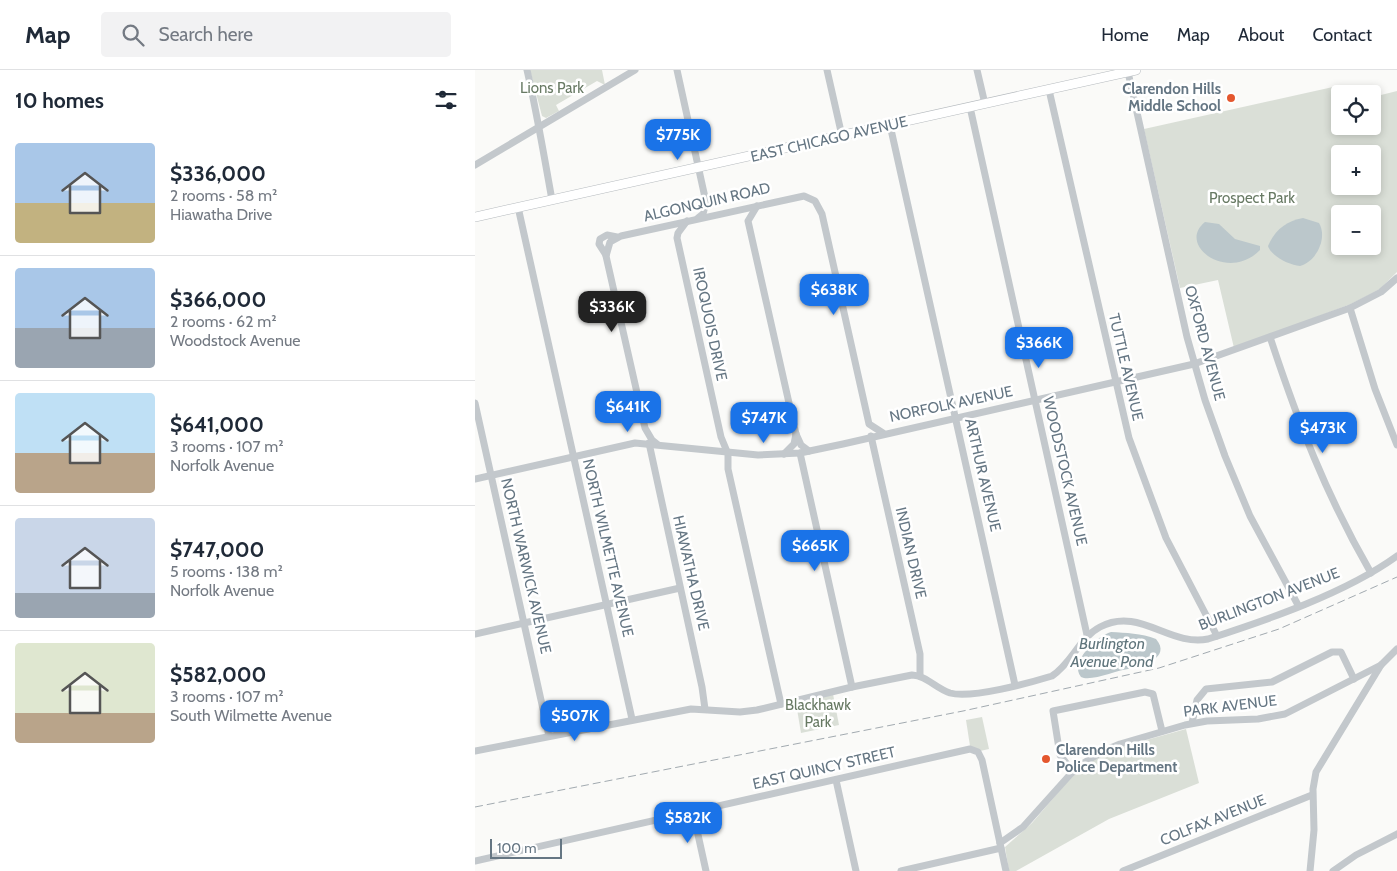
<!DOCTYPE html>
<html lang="en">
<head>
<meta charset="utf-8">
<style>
	:root { --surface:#fff; --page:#f2f2f3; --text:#1f2937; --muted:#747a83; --line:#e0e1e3; --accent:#1a73e8 }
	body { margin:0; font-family:Cabin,sans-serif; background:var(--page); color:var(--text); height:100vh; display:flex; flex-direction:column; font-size:19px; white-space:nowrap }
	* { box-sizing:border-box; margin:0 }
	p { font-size:16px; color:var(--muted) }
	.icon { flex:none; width:28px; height:28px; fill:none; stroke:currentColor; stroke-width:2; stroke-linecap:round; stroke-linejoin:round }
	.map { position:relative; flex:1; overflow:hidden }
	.panel { display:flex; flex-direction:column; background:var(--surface); width:475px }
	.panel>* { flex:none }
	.fabs { position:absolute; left:856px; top:15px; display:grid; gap:10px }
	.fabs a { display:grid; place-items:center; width:50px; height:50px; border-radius:5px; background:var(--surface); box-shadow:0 2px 8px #0003; font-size:25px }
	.scale { position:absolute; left:15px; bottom:12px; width:72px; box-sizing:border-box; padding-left:5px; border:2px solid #657683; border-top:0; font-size:14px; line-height:18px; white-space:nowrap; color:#657683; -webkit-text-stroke:4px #fff; paint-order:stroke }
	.price { position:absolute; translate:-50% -42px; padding:0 11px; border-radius:10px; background:var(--accent); color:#fff; font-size:16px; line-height:32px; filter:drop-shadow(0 1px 2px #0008) }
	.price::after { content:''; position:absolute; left:50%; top:30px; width:15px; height:11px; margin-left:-8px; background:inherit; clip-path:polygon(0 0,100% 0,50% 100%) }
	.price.active { background:#222; color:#fff }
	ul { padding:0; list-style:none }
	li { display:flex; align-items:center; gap:15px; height:125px; padding:0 15px }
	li+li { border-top:1px solid var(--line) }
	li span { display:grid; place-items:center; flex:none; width:140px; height:100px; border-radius:5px; color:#555 }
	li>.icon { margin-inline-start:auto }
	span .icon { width:60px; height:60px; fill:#fffc; stroke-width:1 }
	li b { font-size:21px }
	h2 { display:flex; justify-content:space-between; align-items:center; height:60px; padding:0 15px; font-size:21px }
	header { display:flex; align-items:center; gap:30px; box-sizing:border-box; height:70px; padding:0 25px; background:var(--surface); border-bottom:1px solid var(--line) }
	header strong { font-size:24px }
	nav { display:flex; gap:28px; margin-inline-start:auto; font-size:18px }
	.search { width:350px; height:45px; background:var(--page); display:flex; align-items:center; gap:12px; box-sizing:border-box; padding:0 18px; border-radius:5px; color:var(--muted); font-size:19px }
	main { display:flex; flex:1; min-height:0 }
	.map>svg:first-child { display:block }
</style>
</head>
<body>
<header>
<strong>Map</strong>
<div class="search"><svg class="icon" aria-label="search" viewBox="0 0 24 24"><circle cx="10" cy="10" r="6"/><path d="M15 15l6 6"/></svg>Search here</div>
<nav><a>Home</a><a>Map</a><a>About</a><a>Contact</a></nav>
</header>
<main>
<section class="panel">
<h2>10 homes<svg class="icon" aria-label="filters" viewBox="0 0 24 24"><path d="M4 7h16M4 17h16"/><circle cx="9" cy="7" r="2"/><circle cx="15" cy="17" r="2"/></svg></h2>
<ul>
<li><span style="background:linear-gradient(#a9c7e8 60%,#c2b280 0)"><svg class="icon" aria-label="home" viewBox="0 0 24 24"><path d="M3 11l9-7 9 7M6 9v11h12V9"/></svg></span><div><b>$336,000</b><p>2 rooms · 58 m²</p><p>Hiawatha Drive</p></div></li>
<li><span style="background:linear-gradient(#a9c7e8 60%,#9aa5b1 0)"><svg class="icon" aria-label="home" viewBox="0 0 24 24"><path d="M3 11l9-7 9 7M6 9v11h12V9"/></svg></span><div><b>$366,000</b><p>2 rooms · 62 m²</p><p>Woodstock Avenue</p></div></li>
<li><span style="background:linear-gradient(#bfe0f5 60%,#b9a48a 0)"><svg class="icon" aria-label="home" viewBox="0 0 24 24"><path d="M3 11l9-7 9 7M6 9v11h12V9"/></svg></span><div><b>$641,000</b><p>3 rooms · 107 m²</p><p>Norfolk Avenue</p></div></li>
<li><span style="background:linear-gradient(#c9d6e8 75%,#9aa5b1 0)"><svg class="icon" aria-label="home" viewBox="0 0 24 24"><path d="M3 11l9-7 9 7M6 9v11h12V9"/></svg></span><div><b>$747,000</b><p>5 rooms · 138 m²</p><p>Norfolk Avenue</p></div></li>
<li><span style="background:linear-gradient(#dfe7d0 70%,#b9a48a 0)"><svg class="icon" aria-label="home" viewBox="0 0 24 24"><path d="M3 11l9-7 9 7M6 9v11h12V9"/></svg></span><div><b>$582,000</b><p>3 rooms · 107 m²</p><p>South Wilmette Avenue</p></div></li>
</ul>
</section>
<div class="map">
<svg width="922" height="801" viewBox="0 0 922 801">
	<rect width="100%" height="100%" fill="#fafaf8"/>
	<g fill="#dadfd7" fill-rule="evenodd">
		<polygon points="55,0 127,0 130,15 122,11 81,35 84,41 71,48 67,46"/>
		<path d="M867,15l13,9h-15v32h33v-29l24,-6v181l-17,17 -29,15 -117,44 -16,-68 -38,8 -36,-159zM865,84h33v32h-33zM865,144h33v32h-33z"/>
		<polygon points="358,624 364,655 326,663 321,633"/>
		<polygon points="507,647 514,679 505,681 495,676 491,650"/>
		<polygon points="711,659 724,713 634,749 541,801 534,801 530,777 557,753 599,704 618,690 639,679"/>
	</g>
	<g fill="#bbc7cb">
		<path d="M828,148l16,5c9,15 -3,39 -19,43 -11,-1 -29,-10 -32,-20 7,-16 18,-25 35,-28z"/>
		<path d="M730,152l14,2 16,15 25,7v4c-32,33 -84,-5 -55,-28z"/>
		<path d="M636,562c15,1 30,1 45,7 16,19 -14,27 -28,30 -11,1 -37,13 -47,8 -12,-15 16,-41 30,-45z"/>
	</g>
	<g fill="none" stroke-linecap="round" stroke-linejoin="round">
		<g stroke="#b5babe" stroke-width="10">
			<polyline id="major" points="0,147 661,0"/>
		</g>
		<g stroke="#c3c8cc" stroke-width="7">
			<path d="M52,0c10,43 17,86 25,130"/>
			<polyline points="202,0 231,132 228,144 223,148"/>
			<polyline points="352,0 367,66"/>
			<polyline points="502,0 510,34"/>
			<polyline points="653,2 712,267 730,330 750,386 775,446 823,535"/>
			<polyline points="574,20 654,368 691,468 742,566"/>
			<polyline points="495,37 612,565"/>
			<polyline points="415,55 540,615"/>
			<polyline points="0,95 160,0"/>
			<polyline points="282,136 273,151 321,364 326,375 334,381"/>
			<polyline points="43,137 157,649"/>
			<polyline points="212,151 203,163 202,168 246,367 253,384 253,399 306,634"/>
			<polyline points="131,185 124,174 125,169 132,165 142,167"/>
			<polyline points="875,238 900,319 922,375"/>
			<path d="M795,267c28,85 56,158 101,236"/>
			<polyline points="0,333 74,666"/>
			<polyline points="396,366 445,584 445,606"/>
			<polyline points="174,373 227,617 230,639"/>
			<polyline points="182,374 177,370 170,358 131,186 135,172 146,166 329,126 340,131 347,144 394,354 408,363"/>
			<polyline points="325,383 377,617"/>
			<polyline points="309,384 319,374 321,364"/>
			<polyline points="0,409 160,373 283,385 325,383 368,374 719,294 875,238 906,222 922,208"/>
			<polyline points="0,564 205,518"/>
			<polyline points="717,653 722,630 731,619 797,612 857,582 866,582 879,609"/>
			<path d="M0,681l216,-42 49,3 17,-2 95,-23 60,-12c15,1 23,13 38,18 21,6 79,-10 102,-17 20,-13 27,-38 48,-49 39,-21 70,20 108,12 59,-19 138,-46 189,-83"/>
			<polyline points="598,702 585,685 578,641 670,622 678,624 687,661"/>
			<polyline points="361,710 381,801"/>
			<polyline points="218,742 231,801"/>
			<polyline points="525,773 548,757 601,698 626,682 645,674 710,655 732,651 783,649 810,644 906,595 922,579"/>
			<polyline points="0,791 495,679 503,682 507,690 531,801"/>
			<polyline points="426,801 526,778"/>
			<polyline points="648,801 837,725"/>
			<polyline points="835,801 839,760 838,719 841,702 906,595"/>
			<polyline points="858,801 881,785 922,764"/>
		</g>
		<use href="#major" stroke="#fff" stroke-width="9"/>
		<polyline stroke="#a2aab0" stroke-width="1" stroke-dasharray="8 4" stroke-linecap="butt" points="0,737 488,641 684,598 804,559 922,507"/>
	</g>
	<g fill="#e4572e" stroke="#fff" stroke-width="2">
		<circle cx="756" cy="28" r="5"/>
		<circle cx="571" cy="689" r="5"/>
	</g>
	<g text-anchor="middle" stroke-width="5" stroke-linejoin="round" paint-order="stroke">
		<g font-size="15" fill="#687a64" stroke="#fff">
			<text x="77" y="23">Lions Park</text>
			<text x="777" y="133">Prospect Park</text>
			<text x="343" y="640">Blackhawk<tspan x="343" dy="17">Park</tspan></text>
		</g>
		<g font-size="15" font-weight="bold" fill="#657683" stroke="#fff" text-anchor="end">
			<text x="746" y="24">Clarendon Hills<tspan x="746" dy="17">Middle School</tspan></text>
			<text x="581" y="685" text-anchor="start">Clarendon Hills<tspan x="581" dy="17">Police Department</tspan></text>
		</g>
		<g font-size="15" fill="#657683" stroke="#fff">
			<text transform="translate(354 69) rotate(-13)" y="5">EAST CHICAGO AVENUE</text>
			<text transform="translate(232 132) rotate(-13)" y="5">ALGONQUIN ROAD</text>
			<text transform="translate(235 254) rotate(78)" y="5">IROQUOIS DRIVE</text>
			<text transform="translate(730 273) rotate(75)" y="5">OXFORD AVENUE</text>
			<text transform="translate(651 297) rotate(77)" y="5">TUTTLE AVENUE</text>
			<text transform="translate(476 334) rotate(-12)" y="5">NORFOLK AVENUE</text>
			<text transform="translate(590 401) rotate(77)" y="5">WOODSTOCK AVENUE</text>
			<text transform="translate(508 405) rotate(77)" y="5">ARTHUR AVENUE</text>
			<text transform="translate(133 478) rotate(77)" y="5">NORTH WILMETTE AVENUE</text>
			<text transform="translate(436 483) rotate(77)" y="5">INDIAN DRIVE</text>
			<text transform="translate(51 496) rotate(77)" y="5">NORTH WARWICK AVENUE</text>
			<text transform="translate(216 503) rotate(77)" y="5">HIAWATHA DRIVE</text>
			<text transform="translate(794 529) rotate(-21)" y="5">BURLINGTON AVENUE</text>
			<text transform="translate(755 636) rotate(-7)" y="5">PARK AVENUE</text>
			<text transform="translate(349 698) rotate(-13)" y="5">EAST QUINCY STREET</text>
			<text transform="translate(738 750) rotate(-22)" y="5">COLFAX AVENUE</text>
		</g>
		<g font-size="16" font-style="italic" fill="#60757c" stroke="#fff">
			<text x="637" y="579">Burlington<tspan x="637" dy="18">Avenue Pond</tspan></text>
		</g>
	</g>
</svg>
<div class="fabs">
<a><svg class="icon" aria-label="locate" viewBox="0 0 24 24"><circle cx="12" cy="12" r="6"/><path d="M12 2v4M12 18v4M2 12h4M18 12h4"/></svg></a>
<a>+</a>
<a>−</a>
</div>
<div class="scale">100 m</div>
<b class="price" style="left:203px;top:91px">$775K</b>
<b class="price" style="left:359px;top:246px">$638K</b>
<b class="price active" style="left:137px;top:263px">$336K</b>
<b class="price" style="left:564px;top:299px">$366K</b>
<b class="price" style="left:153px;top:363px">$641K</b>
<b class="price" style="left:289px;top:374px">$747K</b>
<b class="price" style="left:848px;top:384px">$473K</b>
<b class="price" style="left:340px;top:502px">$665K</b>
<b class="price" style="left:100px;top:672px">$507K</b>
<b class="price" style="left:213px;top:774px">$582K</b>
</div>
</main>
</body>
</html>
